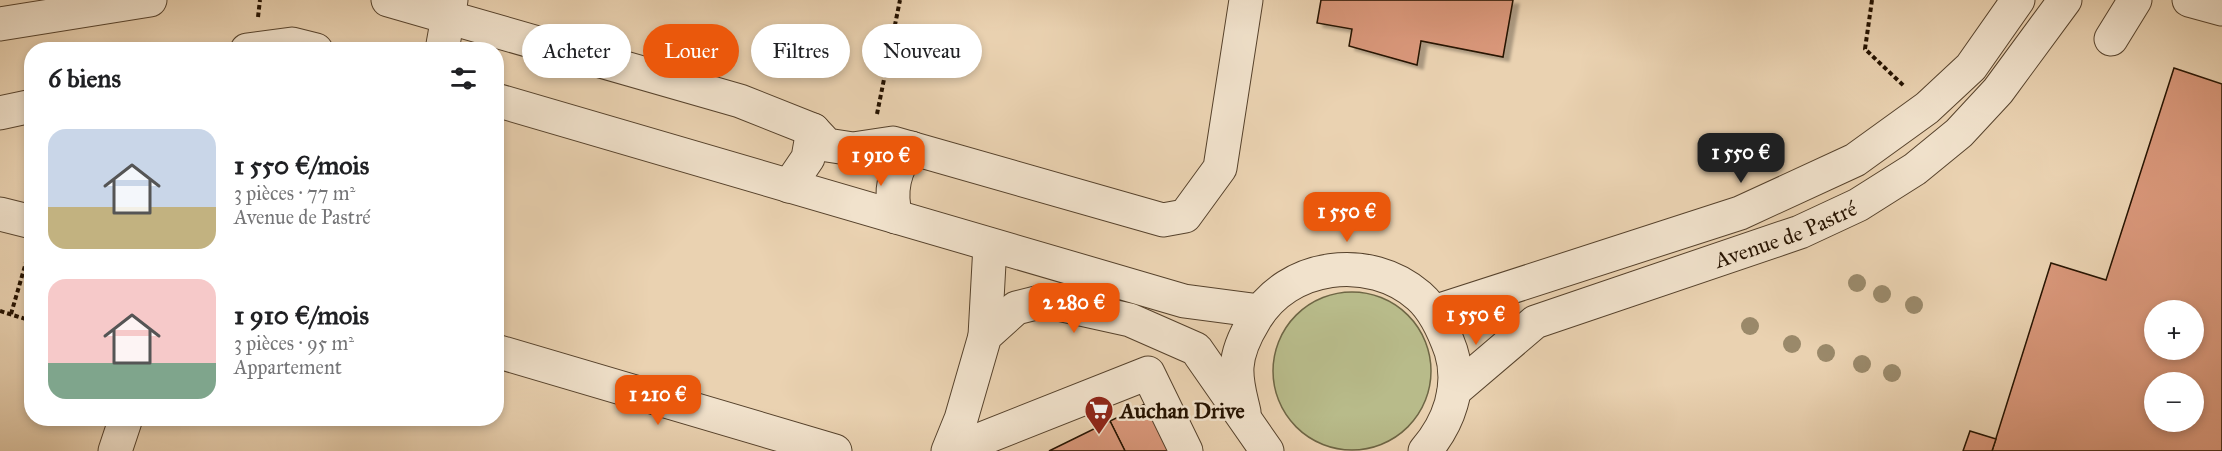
<!DOCTYPE html>
<html lang="fr">
<head>
<meta charset="utf-8">
<style>
	:root { --surface:#fff; --page:#f2f2f2; --text:#202124; --muted:#757577; --accent:#ea580c }
	body { margin:0; font-family:"IM FELL Great Primer",serif; background:var(--page); color:var(--text); height:100vh; display:flex; flex-direction:column; font-size:22px; white-space:nowrap }
	* { box-sizing:border-box; margin:0 }
	p { font-size:20px; color:var(--muted) }
	.icon { flex:none; width:33px; height:33px; fill:none; stroke:currentColor; stroke-width:2; stroke-linecap:round; stroke-linejoin:round }
	.map { position:relative; flex:1; overflow:hidden }
	.sheet { position:absolute; left:24px; top:42px; width:480px; height:384px; display:flex; flex-direction:column; background:var(--surface); border-radius:24px; box-shadow:0 3px 9px #0003 }
	.sheet>* { flex:none }
	.guide { position:absolute; left:522px; top:24px; width:570px; height:54px; display:flex; gap:12px }
	.tools { position:absolute; left:2144px; top:300px; display:grid; gap:12px }
	.tools a { display:grid; place-items:center; width:60px; height:60px; border-radius:50%; background:var(--surface); box-shadow:0 3px 9px #0003; font-size:30px }
	.price { position:absolute; translate:-50% -51px; padding:0 14px; border-radius:12px; background:var(--accent); color:#fff; font-size:20px; line-height:39px; filter:drop-shadow(0 2px 3px #0008) }
	.price::after { content:''; position:absolute; left:50%; top:36px; width:18px; height:14px; margin-left:-9px; background:inherit; clip-path:polygon(0 0,100% 0,50% 100%) }
	.price.selected { background:#222; color:#fff }
	ul { padding:0; list-style:none }
	li { display:flex; align-items:center; gap:18px; height:150px; padding:0 24px }
	li span { display:grid; place-items:center; flex:none; width:168px; height:120px; border-radius:18px; color:#555 }
	li>.icon { margin-inline-start:auto }
	span .icon { width:72px; height:72px; fill:#fffc; stroke-width:1 }
	li b { font-size:26px }
	h2 { display:flex; justify-content:space-between; align-items:center; height:72px; padding:0 24px; font-size:26px }
	.chip { padding:0 21px; border-radius:27px; background:var(--surface); box-shadow:0 3px 9px #0003; font-size:21px; line-height:54px }
	.chip.selected { background:var(--accent); color:#fff }
	.map>svg:first-child { display:block }
</style>
</head>
<body>
<div class="map">
<svg width="2222" height="451" viewBox="0 0 2222 451">
	<defs>
		<filter id="shadow"><feDropShadow dx="6" dy="4" stdDeviation="1.5" flood-color="#0004"/></filter>
	</defs>
	<rect width="100%" height="100%" fill="#ead2b1"/>
	<filter id="stains"><feTurbulence type="fractalNoise" baseFrequency=".00333" numOctaves="4"/><feColorMatrix values="0 0 0 0 .2 0 0 0 0 .09 0 0 0 0 .02 0 0 0 .5 -.17"/></filter>
	<radialGradient id="worn" r=".72"><stop offset=".6" stop-color="#630" stop-opacity="0"/><stop offset="1" stop-color="#630" stop-opacity=".3"/></radialGradient>
	<circle fill="#b8bb8a" stroke="#6e6645" stroke-width="1.5" cx="1352" cy="371" r="79"/>
	<g fill="#d9977a" stroke="#251200" stroke-width="1.5" fill-rule="evenodd" filter="url(#shadow)">
		<polygon points="1321,0 1513,0 1503,57 1421,41 1417,65 1349,46 1352,29 1317,23"/>
		<path d="M2174,68l48,16v367h-230l59,-188 55,17zM2154,310h39v40h-39zM2154,382h39v40h-39z"/>
		<polygon points="1147,403 1171,451 1125,451 1110,421"/>
		<polygon points="1110,421 1125,451 1049,451"/>
		<polygon points="1970,431 1996,439 1992,451 1963,451"/>
	</g>
	<g fill="none" stroke-linecap="round" stroke-linejoin="round">
		<g stroke="#56422c" stroke-width="35">
			<g id="minor">
				<polyline points="388,0 740,101 813,130 827,145 853,149 893,143 1163,220 1185,216 1220,168 1246,0"/>
				<polyline points="2189,0 2222,9"/>
				<polyline points="0,24 150,0"/>
				<polyline points="2111,39 2135,0"/>
				<polyline points="247,50 292,44 316,50"/>
				<polyline points="442,50 451,0"/>
				<polyline points="496,100 1184,301 1260,311"/>
				<polyline points="0,113 32,106"/>
				<polyline points="789,186 808,158 813,130"/>
				<polyline points="0,214 32,222"/>
				<path d="M896,217c-7,-25 -2,-49 15,-69"/>
				<polyline points="1434,312 1740,213 1855,160 1927,108 1971,67 2018,0"/>
				<polyline points="985,336 990,245"/>
				<polyline points="496,351 835,451"/>
				<path id="s1" d="M1454,391l81,-69 265,-90 58,-27 57,-36 44,-36 39,-42 67,-91"/>
				<path d="M1244,412c-3,-14 -8,-29 -7,-45 1,-15 9,-33 17,-46 33,-58 116,-68 165,-25 16,14 25,35 32,55 11,36 -2,72 -26,100"/>
				<polyline points="115,451 126,418"/>
				<polyline points="948,451 961,419 985,336 1016,308 1044,301 1130,320 1196,349 1267,451"/>
				<polyline points="951,451 1148,373 1186,451"/>
			</g>
		</g>
		<g stroke="#251200" stroke-width="4" stroke-dasharray="4.5 3" stroke-linecap="butt">
			<polyline points="1872,0 1865,49 1905,87"/>
			<polyline points="258,17 260,0"/>
			<polyline points="877,114 900,0"/>
			<polyline points="0,311 32,321"/>
			<polyline points="11,314 29,252"/>
		</g>
		<use href="#minor" stroke="#f1e2cc" stroke-width="33"/>
	</g>
	<g fill="#9a896a">
		<circle cx="1857" cy="283" r="9"/>
		<circle cx="1882" cy="294" r="9"/>
		<circle cx="1914" cy="305" r="9"/>
		<circle cx="1750" cy="326" r="9"/>
		<circle cx="1792" cy="344" r="9"/>
		<circle cx="1826" cy="353" r="9"/>
		<circle cx="1862" cy="364" r="9"/>
		<circle cx="1892" cy="373" r="9"/>
	</g>
	<defs>
		<g id="supermarket-pin" transform="scale(1.5)"><path d="M0 17L-7.5 6A9.5 9.5 0 1 1 7.5 6Z" fill="#8f2418" stroke="#f1e2cc"/><path d="M-6-5.5h2.5l.6 2H6L4.5 2H-2.5L-4.4-4H-6ZM-1.5 3.2a1.3 1.3 0 1 0 .1 0ZM3 3.2a1.3 1.3 0 1 0 .1 0Z" fill="#fff"/></g>
	</defs>
	<g fill-rule="evenodd">
		<use href="#supermarket-pin" x="1099" y="410"/>
	</g>
	<g text-anchor="middle" stroke-width="5" stroke-linejoin="round" paint-order="stroke">
		<g font-size="22" fill="#251200" stroke="#f1e2cc">
			<text dy="8" stroke="none"><textPath href="#s1" startOffset="372">Avenue de Pastré</textPath></text>
		</g>
		<g font-size="22" font-weight="bold" fill="#251200" stroke="#f1e2cc" text-anchor="start">
			<text x="1120" y="418">Auchan Drive</text>
		</g>
	</g>
	<rect width="100%" height="100%" filter="url(#stains)"/>
	<rect width="100%" height="100%" fill="url(#worn)"/>
</svg>
<div class="tools">
<a>+</a>
<a>−</a>
</div>
<b class="price selected" style="left:1741px;top:184px">1 550 €</b>
<b class="price" style="left:881px;top:187px">1 910 €</b>
<b class="price" style="left:1347px;top:243px">1 550 €</b>
<b class="price" style="left:1074px;top:334px">2 280 €</b>
<b class="price" style="left:1476px;top:346px">1 550 €</b>
<b class="price" style="left:658px;top:426px">1 210 €</b>
<div class="guide">
<a class="chip">Acheter</a>
<a class="chip selected">Louer</a>
<a class="chip">Filtres</a>
<a class="chip">Nouveau</a>
</div>
<section class="sheet">
<h2>6 biens<svg class="icon" aria-label="filters" viewBox="0 0 24 24"><path d="M4 7h16M4 17h16"/><circle cx="9" cy="7" r="2"/><circle cx="15" cy="17" r="2"/></svg></h2>
<ul>
<li><span style="background:linear-gradient(#c9d6e8 65%,#c2b280 0)"><svg class="icon" aria-label="home" viewBox="0 0 24 24"><path d="M3 11l9-7 9 7M6 9v11h12V9"/></svg></span><div><b>1 550 €/mois</b><p>3 pièces · 77 m²</p><p>Avenue de Pastré</p></div></li>
<li><span style="background:linear-gradient(#f6c9c9 70%,#7fa58c 0)"><svg class="icon" aria-label="home" viewBox="0 0 24 24"><path d="M3 11l9-7 9 7M6 9v11h12V9"/></svg></span><div><b>1 910 €/mois</b><p>3 pièces · 95 m²</p><p>Appartement</p></div></li>
</ul>
</section>
</div>
</body>
</html>
